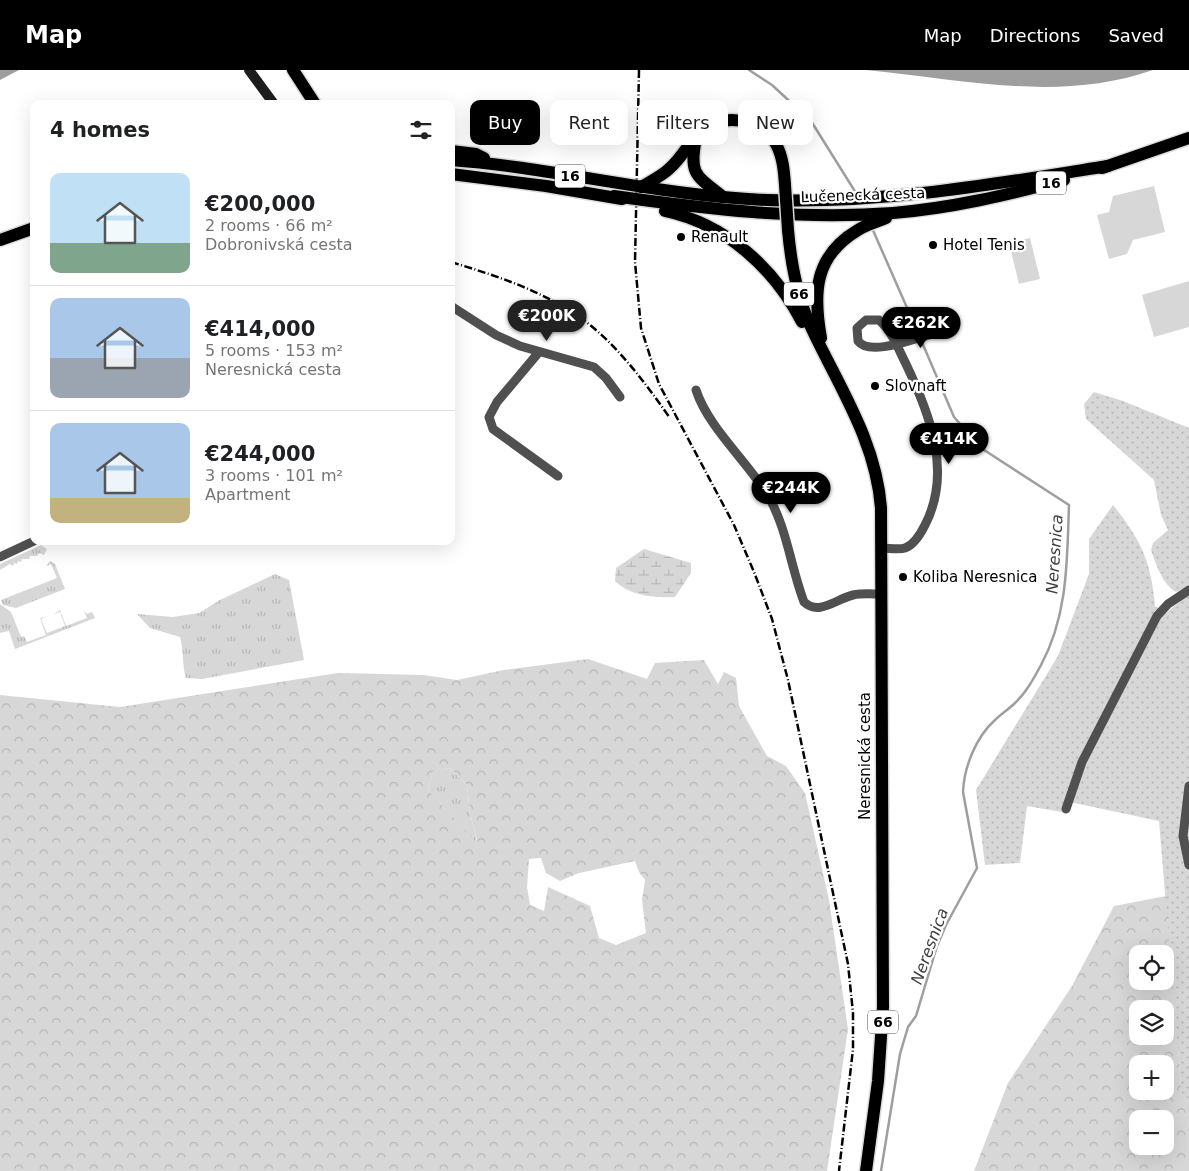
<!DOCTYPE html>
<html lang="en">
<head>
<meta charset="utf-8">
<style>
	:root { --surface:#fff; --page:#f2f2f2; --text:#202124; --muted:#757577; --line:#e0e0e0; --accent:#000 }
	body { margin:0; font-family:"DejaVu Sans",sans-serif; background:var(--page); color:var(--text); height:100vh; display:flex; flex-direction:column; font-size:19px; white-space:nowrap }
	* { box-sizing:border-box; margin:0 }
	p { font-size:16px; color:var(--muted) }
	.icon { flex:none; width:28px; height:28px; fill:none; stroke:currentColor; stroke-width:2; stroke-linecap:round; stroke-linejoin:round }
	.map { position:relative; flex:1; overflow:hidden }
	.panel { position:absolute; left:30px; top:30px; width:425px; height:445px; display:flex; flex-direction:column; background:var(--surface); border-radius:10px; box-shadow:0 5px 20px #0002 }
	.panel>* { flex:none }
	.hud { position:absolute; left:470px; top:30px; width:475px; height:45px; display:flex; gap:10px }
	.fabs { position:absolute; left:1129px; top:875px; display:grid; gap:10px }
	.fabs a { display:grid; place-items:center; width:45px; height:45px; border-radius:10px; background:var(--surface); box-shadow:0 5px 20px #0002; font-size:25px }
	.price { position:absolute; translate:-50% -42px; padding:0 11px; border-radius:18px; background:var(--accent); color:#fff; font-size:16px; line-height:32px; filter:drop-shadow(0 1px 2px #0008) }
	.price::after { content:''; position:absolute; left:50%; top:30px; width:15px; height:11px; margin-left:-8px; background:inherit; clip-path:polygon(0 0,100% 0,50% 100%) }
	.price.on { background:#222; color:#fff }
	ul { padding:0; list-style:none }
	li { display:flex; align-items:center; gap:15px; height:125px; padding:0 20px }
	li+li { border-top:1px solid var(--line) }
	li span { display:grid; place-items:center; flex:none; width:140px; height:100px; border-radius:10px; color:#555 }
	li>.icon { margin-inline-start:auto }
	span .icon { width:60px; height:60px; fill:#fffc; stroke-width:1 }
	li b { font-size:21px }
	h2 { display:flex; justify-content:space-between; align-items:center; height:60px; padding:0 20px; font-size:21px }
	.tag { padding:0 18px; border-radius:10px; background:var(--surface); box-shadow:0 5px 20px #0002; font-size:18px; line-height:45px }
	.tag.on { background:var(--accent); color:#fff }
	header { display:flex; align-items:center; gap:30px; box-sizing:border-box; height:70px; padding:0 25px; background:var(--accent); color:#fff }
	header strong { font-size:24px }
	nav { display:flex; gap:28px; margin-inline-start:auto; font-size:18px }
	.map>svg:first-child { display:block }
</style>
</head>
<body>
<header>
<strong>Map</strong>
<nav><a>Map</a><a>Directions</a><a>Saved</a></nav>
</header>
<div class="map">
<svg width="1189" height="1101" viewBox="0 0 1189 1101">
	<defs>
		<pattern id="grass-tufts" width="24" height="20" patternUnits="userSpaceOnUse" patternTransform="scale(1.25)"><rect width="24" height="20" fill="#d7d7d7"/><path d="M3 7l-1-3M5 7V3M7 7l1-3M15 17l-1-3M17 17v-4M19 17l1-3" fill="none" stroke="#b7b7b7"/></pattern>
		<pattern id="forest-crowns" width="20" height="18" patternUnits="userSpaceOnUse" patternTransform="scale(1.25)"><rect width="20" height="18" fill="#d7d7d7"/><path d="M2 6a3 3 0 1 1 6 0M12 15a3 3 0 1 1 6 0" fill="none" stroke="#b7b7b7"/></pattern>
		<pattern id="wetland-marsh" width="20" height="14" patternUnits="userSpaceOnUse" patternTransform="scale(1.25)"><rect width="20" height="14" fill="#d7d7d7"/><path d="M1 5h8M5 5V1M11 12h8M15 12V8" fill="none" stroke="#b7b7b7"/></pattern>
		<pattern id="park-dots" width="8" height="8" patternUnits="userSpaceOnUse" patternTransform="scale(1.25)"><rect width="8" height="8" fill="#d7d7d7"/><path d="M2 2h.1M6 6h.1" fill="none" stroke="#b7b7b7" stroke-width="1.8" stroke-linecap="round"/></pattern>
	</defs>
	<rect width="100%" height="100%" fill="#fff"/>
	<g fill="url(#grass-tufts)">
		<polygon points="41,475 47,479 44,485 39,483 37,486 30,486 29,489 22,489 21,492 18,491 17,494 14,493 13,496 10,494 0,500 0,494"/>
		<polygon points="50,491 55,494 65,519 16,538 3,535 1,530 57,508 51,494 46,496"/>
		<path d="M275,504l14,6 15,80 -102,19 -16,-1c-4,-11 -2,-28 -6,-41l-30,-9 -13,-14 36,3 26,-4 21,-13z"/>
		<polygon points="0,534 11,542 21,567 24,566 27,572 46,565 40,548 47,547 41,549 47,563 65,556 60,542 54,544 60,540 66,556 87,548 84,541 87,544 92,542 95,548 15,579 9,561 0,563"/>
		<polygon points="450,698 467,715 470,743 478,775 428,720 433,700"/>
	</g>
	<g fill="url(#forest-crowns)" fill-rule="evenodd">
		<path d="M588,589l59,20 8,-16 49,-3 14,24 6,-12 12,6 3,28 28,50 19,10 19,27 24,107 19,129 -21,142h-827v-476l120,12 218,-34 86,2 33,5 47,-10zM450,698l17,17 3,28 8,31 -50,-54 5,-19zM541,788l5,15 14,8 19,-8 56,-12 4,11 6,8 -3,20 4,33 -30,12 -17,-7 -9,-32 -42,-19 -4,24 -14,-6 -3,-18 2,-28z"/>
		<path d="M1166,826l16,202h7v73h-215l34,-88 64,-97 42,-80zM1138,884h27v27h-27zM1138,939h27v27h-27zM1138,994h27v27h-27zM1138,1049h27v27h-27z"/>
	</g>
	<path fill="url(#wetland-marsh)" d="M644,479l47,14v10l-16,24c-21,1 -45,-1 -60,-16l1,-13z"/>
	<g fill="url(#park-dots)">
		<path d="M1094,322l29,9 66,27v158l-13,6c-14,-8 -20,-28 -25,-42l2,-7 15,-13 -7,-15 -7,-35 -68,-61 -2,-15z"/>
		<path d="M1113,435c28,35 38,56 42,101l11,7 23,-19v504h-7l-23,-277 -94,-20 -3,11 -35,-6 -7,57 -35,2 -9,-75 82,-134 31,-82v-35z"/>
	</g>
	<g fill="#d7d7d7">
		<polygon points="1154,116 1165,162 1133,170 1127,184 1109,189 1097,145 1109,142 1113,126"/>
		<polygon points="1030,168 1040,209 1019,214 1009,173"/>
		<polygon points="1189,211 1189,257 1154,267 1142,225"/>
	</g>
	<g fill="#9e9e9e">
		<polygon points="0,0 19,0 0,10"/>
		<path d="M866,0h287c-94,33 -192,9 -287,0z"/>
	</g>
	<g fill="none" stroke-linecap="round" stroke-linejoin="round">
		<g stroke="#9e9e9e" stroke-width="2.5">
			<polyline points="749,0 772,15 811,51 856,123"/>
			<polyline points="872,158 919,265"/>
			<path d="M881,1101l19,-117 8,-27 8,-11 21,-70 9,-21 31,-57 -14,-76c1,-25 13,-55 32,-72 6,-6 14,-11 20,-17 11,-10 19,-25 26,-38 27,-50 26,-104 28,-160l-88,-57 -27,-31 -33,-77"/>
		</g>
		<g stroke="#dbdbdb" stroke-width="15">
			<g id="primary">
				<polyline points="293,0 315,34"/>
				<path d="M696,67c-6,36 -3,37 26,59"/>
				<polyline points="451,81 476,84 484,88"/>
				<path d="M451,90c106,8 209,36 316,40 115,4 228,-16 341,-34"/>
				<polyline points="1102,98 1189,68"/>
				<polyline points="451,104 546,116 622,129"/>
				<path d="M641,117c10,-6 21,-11 29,-19 14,-12 20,-29 35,-40 23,-15 57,-8 71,16 7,13 8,27 9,41"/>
				<path d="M614,126c92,13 185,24 279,17 59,-5 114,-18 171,-33"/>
				<path d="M665,141c61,13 109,57 137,111"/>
				<path d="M788,160c3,34 9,67 23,97 28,60 65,114 70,181l2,499 -5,74 -12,90"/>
				<polyline points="0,170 34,158"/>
				<path d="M821,268c-8,-45 -7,-82 37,-108 9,-6 19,-8 28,-12"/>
			</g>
		</g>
		<g stroke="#505050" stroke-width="9">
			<polyline points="451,236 496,265 520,276 594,297 606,308 620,327"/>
			<polyline points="539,282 497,332 489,347 493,359 558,406"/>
			<path d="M696,320c12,37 50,70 71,104 20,33 23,71 37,108 15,14 32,-3 49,-7 9,-2 19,-1 28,-1"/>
			<path d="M882,478c7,0 17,2 23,0 9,-3 16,-15 20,-23 28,-54 4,-113 -20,-163 -7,-14 -14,-32 -26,-42h-13l-9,8 1,13c12,16 57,-3 74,-7"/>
			<polyline points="0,487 34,471"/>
			<polyline points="1189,716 1183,766 1189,795"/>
			<polyline points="1066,739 1082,692 1157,546 1168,534 1189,520"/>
		</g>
		<polyline stroke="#1d1d1d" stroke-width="10" points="249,0 274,34"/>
		<use href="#primary" stroke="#000" stroke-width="12"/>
		<g stroke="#000" stroke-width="2.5" stroke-dasharray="8 2.5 1 2.5" stroke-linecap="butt">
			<polyline points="639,0 635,192 641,258 659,314 734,455 754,502 772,549 788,610 848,894 853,943 853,979 839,1101"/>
			<path d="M451,192c43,13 86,27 124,52 39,26 68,66 95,104"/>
		</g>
		<g stroke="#dbdbdb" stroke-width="15" stroke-linecap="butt">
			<polyline id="primary-bridge" points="785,115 788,160"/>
		</g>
		<use href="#primary-bridge" stroke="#000" stroke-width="12"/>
	</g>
	<g fill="#000" stroke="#fff" stroke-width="2">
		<circle cx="681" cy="167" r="5"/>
		<circle cx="933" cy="175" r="5"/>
		<circle cx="875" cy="316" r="5"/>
		<circle cx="903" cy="507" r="5"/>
	</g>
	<g text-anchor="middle" stroke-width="4.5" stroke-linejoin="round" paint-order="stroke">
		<g fill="#fff" stroke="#4c4c4c" stroke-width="1">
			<rect x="555" y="94.5" width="30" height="23" rx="4"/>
			<rect x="1036" y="101.5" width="30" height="23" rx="4"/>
			<rect x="784" y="212.5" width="30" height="23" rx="4"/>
			<rect x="868" y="940.5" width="30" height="23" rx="4"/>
		</g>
		<g font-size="14" font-weight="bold" fill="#000">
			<text x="570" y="111">16</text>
			<text x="1051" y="118">16</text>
			<text x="799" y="229">66</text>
			<text x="883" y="957">66</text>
		</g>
		<g font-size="15" fill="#000" stroke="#fff">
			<text transform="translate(863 125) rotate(-2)" y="5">Lučenecká cesta</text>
			<text transform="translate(865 686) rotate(-90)" y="5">Neresnická cesta</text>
		</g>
		<g font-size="15" fill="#000" stroke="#fff" text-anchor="start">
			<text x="691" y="172">Renault</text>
			<text x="943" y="180">Hotel Tenis</text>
			<text x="885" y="321">Slovnaft</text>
			<text x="913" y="512">Koliba Neresnica</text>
		</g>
		<g font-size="16" font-style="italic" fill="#3f3f3f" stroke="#fff">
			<text transform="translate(1054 484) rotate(-86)" y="6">Neresnica</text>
			<text transform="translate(929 876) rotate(-70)" y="6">Neresnica</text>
		</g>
	</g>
</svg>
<div class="fabs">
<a><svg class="icon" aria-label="locate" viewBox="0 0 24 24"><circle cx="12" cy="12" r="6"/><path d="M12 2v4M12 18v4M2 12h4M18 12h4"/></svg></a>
<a><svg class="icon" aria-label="layers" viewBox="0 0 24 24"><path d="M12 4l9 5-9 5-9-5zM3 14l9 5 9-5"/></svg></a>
<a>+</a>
<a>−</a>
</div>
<b class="price on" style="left:547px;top:272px">€200K</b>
<b class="price" style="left:921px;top:279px">€262K</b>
<b class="price" style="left:949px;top:395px">€414K</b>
<b class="price" style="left:791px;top:444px">€244K</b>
<div class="hud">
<a class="tag on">Buy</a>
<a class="tag">Rent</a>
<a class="tag">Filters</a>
<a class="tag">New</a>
</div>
<section class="panel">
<h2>4 homes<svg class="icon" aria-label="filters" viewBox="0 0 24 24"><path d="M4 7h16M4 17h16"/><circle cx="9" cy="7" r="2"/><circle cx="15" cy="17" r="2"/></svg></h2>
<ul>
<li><span style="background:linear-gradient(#bfe0f5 70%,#7fa58c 0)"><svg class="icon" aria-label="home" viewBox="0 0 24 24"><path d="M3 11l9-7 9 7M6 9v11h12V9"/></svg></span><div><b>€200,000</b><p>2 rooms · 66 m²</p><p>Dobronivská cesta</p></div></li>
<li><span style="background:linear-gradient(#a9c7e8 60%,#9aa5b1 0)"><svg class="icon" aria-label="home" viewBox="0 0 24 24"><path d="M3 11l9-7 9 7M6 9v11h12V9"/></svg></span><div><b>€414,000</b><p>5 rooms · 153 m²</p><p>Neresnická cesta</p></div></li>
<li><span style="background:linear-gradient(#a9c7e8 75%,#c2b280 0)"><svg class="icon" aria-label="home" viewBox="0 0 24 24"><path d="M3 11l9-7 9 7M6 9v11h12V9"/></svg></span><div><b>€244,000</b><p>3 rooms · 101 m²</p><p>Apartment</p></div></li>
</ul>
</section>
</div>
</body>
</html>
